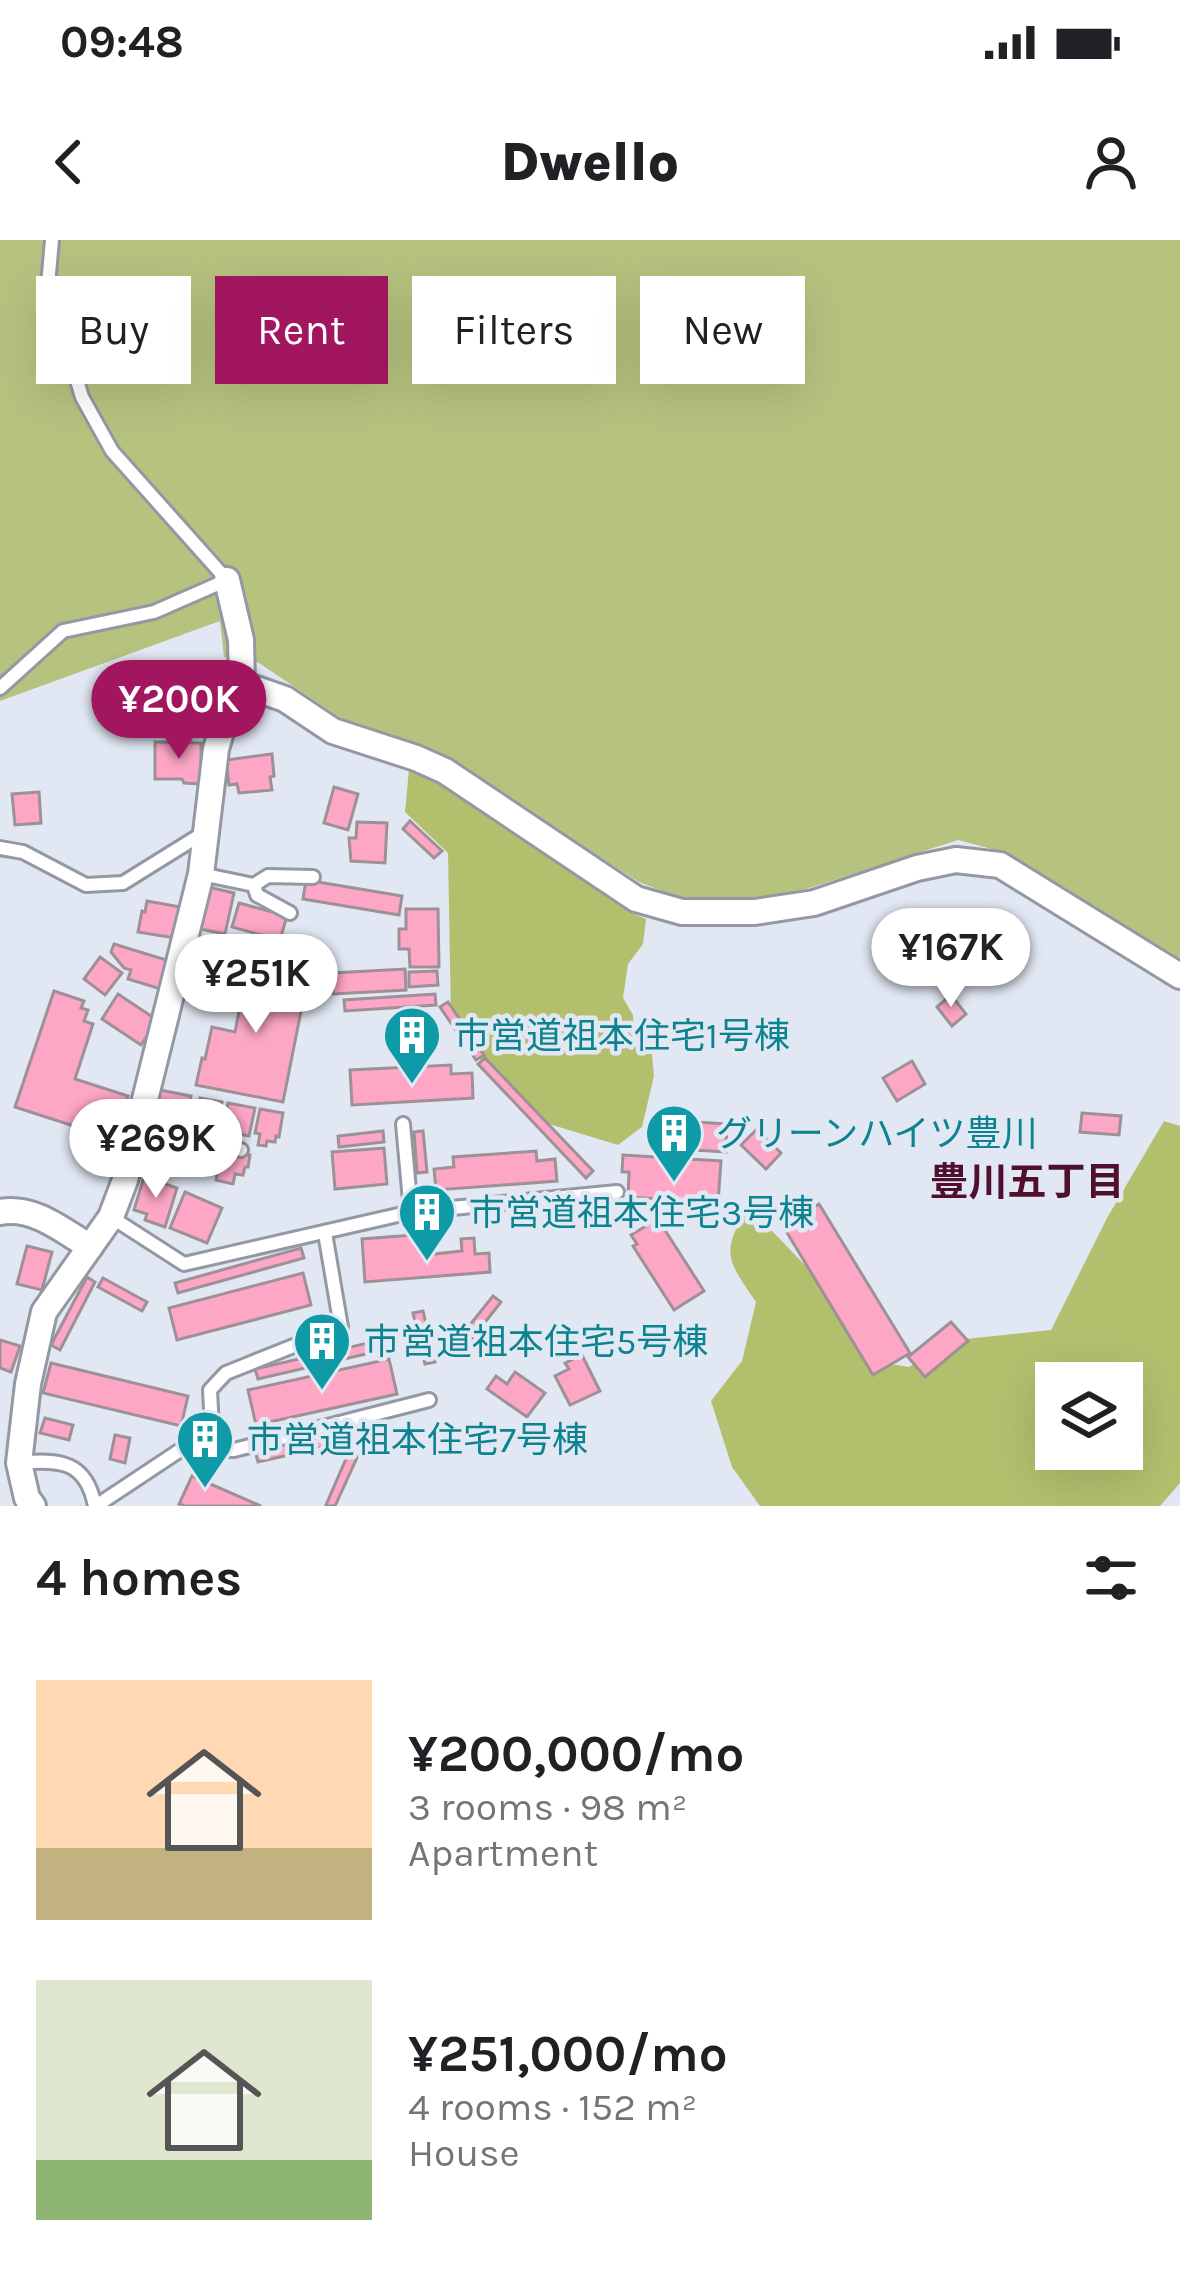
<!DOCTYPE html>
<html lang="en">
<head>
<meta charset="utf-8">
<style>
	:root { --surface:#fff; --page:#f2f2f2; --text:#202124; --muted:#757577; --accent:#a1165f }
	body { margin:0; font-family:Karla,"Noto Sans JP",sans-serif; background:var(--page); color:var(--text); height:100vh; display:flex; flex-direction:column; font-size:45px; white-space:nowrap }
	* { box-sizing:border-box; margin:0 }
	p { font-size:39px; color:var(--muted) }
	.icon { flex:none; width:66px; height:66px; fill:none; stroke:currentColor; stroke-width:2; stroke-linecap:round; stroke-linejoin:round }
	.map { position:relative; height:1266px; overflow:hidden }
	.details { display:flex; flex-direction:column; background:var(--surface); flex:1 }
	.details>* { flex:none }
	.top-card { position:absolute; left:36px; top:36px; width:1110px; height:108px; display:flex; gap:24px }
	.tools { position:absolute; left:1035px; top:1122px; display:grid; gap:24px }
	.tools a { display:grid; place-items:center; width:108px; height:108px; border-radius:0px; background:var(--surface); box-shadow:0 12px 48px #0002; font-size:60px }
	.price { position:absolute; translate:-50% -102px; padding:0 27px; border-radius:42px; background:#fff; color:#222; font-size:39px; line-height:78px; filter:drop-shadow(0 3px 6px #0008) }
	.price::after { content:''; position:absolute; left:50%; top:72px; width:36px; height:27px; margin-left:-18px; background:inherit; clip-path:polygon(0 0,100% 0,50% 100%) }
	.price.selected { background:var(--accent); color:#fff }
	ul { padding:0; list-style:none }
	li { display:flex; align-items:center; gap:36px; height:300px; padding:0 36px }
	li span { display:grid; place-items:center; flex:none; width:336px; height:240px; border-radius:0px; color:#555 }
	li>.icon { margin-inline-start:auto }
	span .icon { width:144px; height:144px; fill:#fffc; stroke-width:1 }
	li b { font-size:51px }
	h2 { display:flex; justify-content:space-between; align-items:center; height:144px; padding:0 36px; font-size:51px }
	.pill { padding:0 42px; border-radius:0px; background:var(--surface); box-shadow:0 12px 48px #0002; font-size:42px; line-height:108px }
	.pill.selected { background:var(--accent); color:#fff }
	.status { display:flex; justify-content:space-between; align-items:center; height:84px; padding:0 60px; background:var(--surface); direction:ltr }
	.status svg { height:33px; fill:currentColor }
	header { display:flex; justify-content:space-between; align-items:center; height:156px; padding:0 36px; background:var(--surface); font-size:54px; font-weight:800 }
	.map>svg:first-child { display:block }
</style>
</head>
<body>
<div class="status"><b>09:48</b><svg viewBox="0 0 49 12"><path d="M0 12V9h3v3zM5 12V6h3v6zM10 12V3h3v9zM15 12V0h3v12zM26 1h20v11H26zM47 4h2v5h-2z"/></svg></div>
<header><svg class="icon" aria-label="back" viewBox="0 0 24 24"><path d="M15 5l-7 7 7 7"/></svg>Dwello<svg class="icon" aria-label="person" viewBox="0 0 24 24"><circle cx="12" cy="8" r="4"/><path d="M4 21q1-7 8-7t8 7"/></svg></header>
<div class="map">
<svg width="1180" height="1266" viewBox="0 0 1180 1266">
	<rect width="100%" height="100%" fill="#e2e8f3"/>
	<polygon fill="#b6c37f" points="0,0 1180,0 1180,719 1007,613 958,600 806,649 750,661 684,660 639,642 449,521 419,507 345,481 259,423 224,417 220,381 0,461"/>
	<g fill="#b2c06e" fill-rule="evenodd">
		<polygon points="409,529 440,540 629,672 646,679 643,704 628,724 623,758 633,775 634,793 651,805 654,836 642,887 618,905 546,883 497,842 451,779 448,613 405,572"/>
		<path d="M1164,881l16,5v357l-20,23h-400l-28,-39 -21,-66 31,-40 14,-59c-30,-44 -35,-48 -8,-96l78,81 40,73 43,7 46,-27 96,-10 56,-112zM1056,1143h66v66h-66z"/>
	</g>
	<g fill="#fda6c6" stroke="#9e9195" stroke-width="3">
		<polygon points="155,502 201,503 201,544 184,543 182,539 155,539"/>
		<polygon points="272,514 274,536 270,537 272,550 239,553 237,544 229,545 226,520"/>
		<polygon points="334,547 358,554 348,590 324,583"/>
		<polygon points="39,552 41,583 15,585 12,554"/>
		<polygon points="410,581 442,611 434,618 403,589"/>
		<polygon points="357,582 387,583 385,623 351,621 349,598 356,598"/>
		<polygon points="306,640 402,656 399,675 303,659"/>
		<polygon points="208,647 234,653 225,694 200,689"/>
		<polygon points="147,661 180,667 175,698 138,692 142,671 145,672"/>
		<polygon points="239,663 287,676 280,700 232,687"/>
		<polygon points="406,669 438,669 439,727 410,727 409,709 399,709 399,689 406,689"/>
		<polygon points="114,704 176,723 167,751 128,739 131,730 124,728 111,712"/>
		<polygon points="250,715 295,724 287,763 302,766 283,862 196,845 202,818 205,819 212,787 235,792"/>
		<polygon points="100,717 122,733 105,755 84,739"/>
		<polygon points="192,721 205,724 204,730 226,735 220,763 185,756"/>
		<polygon points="405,729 406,750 333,754 332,733"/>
		<polygon points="437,731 438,745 409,747 409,732"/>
		<polygon points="54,751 84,761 81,768 88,770 84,781 93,784 75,839 128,856 114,899 15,867"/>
		<polygon points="118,754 157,780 141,805 102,779"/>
		<polygon points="435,754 436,765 345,771 344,760"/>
		<polygon points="951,755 966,774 952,786 937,767"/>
		<polygon points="448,762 484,815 476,820 440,767"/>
		<polygon points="485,818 593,931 586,938 478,824"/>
		<polygon points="912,821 925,844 897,861 883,838"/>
		<polygon points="451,825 451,834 472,833 473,858 352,865 350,830"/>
		<polygon points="160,850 191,856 186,884 169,881 169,877 161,876 162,870 156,869"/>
		<polygon points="200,858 222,862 217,890 205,888 207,879 196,877"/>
		<polygon points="228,863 255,868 249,896 234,893 236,887 224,885"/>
		<polygon points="260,869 283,873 279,897 276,896 275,902 267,901 266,906 258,905 260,894 255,893"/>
		<polygon points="1082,873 1121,876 1119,895 1080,892"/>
		<polygon points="696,882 727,884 726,912 694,910"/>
		<polygon points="757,889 781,913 766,929 741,905"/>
		<polygon points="383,891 384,902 339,907 338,896"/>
		<polygon points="423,891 427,932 417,933 414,892"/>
		<polygon points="164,902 182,906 176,934 157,930"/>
		<polygon points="384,908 387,944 335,949 332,912"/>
		<polygon points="185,910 212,916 208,933 181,928"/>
		<polygon points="222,910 250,915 248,927 245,927 243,935 235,934 233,944 216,940"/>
		<polygon points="536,911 537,921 555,919 557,941 436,950 434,929 454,927 453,917"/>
		<polygon points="623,915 721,921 718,963 628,957 629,932 622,932"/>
		<polygon points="144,937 177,948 165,987 145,980 147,974 134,970"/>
		<polygon points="185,952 222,968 207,1003 170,988"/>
		<polygon points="819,964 910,1113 873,1135 783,986"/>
		<polygon points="654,973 704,1051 674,1070 633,1006 637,1004 631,995 646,986 643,980"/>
		<polygon points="425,994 425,1000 433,999 434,1014 462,1011 461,999 474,998 475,1014 489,1013 490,1032 365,1042 362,999"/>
		<polygon points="27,1006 52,1012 42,1050 17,1044"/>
		<polygon points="301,1008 304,1018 178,1053 175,1043"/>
		<polygon points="303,1033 311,1065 177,1100 169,1068"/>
		<polygon points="87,1037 95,1042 60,1110 51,1105"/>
		<polygon points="103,1038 147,1062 142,1071 98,1047"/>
		<polygon points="493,1056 501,1062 460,1114 452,1107"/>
		<polygon points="423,1071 435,1122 425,1124 413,1073"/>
		<polygon points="951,1082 968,1101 925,1137 908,1117"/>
		<polygon points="0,1100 20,1106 11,1132 0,1128"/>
		<polygon points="381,1100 383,1110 258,1139 255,1129"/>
		<polygon points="582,1115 600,1151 570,1165 555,1136 569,1129 565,1123"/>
		<polygon points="389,1119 397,1154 256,1185 248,1150"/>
		<polygon points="51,1123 188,1156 181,1186 43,1153"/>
		<polygon points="515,1132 545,1153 527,1177 487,1149 496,1136 507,1144"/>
		<polygon points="45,1178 73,1185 69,1200 40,1193"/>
		<polygon points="345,1192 347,1202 258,1222 255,1211"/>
		<polygon points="115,1195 130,1198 125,1223 110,1219"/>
		<polygon points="352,1205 361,1209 335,1266 328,1266 326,1265"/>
		<polygon points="192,1236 261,1266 185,1266 179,1264"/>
	</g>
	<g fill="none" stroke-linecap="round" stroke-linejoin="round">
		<g stroke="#9398a2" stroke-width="18">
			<g id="service">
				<polyline points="0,448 63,391 154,372 227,340 112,211 82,157 48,45 52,0"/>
				<polyline points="0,608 23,612 86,645 123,643 205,592"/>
				<polyline points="201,634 254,645 268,636 313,637"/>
				<polyline points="254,645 257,655 290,673"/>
				<polyline points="403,884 411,972"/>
				<polyline points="139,886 241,910"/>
				<polyline points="111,977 184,1024 411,972 617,952"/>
				<polyline points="187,1209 234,1210 429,1160"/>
				<path d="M19,1223c41,-4 67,-2 76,43"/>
				<polyline points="96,1266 212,1189 210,1150 226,1133 341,1087 325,993"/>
			</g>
		</g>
		<g stroke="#9398a2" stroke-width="30">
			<g id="minor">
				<polyline points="242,444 285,459 333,491 416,518 445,531 636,659 682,672 755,672 814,663 917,628 956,620 1000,625 1180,736"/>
				<path d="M0,972c34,-6 62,18 90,35"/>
				<polyline points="33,1266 27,1258 19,1223 28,1144 44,1072 111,977 125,940 201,634 216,509 228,468 242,444 241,400 227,340"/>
			</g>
		</g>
		<use href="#service" stroke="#fff" stroke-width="12"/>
		<use href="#minor" stroke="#fff" stroke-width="24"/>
	</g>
	<defs>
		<g id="building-pin" transform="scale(3)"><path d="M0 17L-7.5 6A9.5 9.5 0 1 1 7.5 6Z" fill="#0f9aa8" stroke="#e2e8f3"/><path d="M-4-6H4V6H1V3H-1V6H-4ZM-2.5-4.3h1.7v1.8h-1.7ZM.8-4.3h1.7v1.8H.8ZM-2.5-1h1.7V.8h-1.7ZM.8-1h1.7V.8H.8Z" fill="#fff"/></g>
	</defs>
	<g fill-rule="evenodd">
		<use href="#building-pin" x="412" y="795"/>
		<use href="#building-pin" x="674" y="893"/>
		<use href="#building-pin" x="427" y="972"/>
		<use href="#building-pin" x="322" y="1101"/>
		<use href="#building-pin" x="205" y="1199"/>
	</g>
	<g text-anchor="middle" stroke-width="9" stroke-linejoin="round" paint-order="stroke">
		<g font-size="36" fill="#0d838f" stroke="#e2e8f3" text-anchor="start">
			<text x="454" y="808">市営道祖本住宅1号棟</text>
			<text x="716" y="906">グリーンハイツ豊川</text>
			<text x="469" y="985">市営道祖本住宅3号棟</text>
			<text x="364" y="1114">市営道祖本住宅5号棟</text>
			<text x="247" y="1212">市営道祖本住宅7号棟</text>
		</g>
		<g font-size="39" font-weight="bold" fill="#500f2e" stroke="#e2e8f3">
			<text x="1027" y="955">豊川五丁目</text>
		</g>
	</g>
</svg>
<div class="tools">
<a><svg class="icon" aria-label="layers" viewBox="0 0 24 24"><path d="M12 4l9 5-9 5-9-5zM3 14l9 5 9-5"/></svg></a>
</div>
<b class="price selected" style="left:179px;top:522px">¥200K</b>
<b class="price" style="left:951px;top:770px">¥167K</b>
<b class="price" style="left:256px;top:796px">¥251K</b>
<b class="price" style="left:156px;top:961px">¥269K</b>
<div class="top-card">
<a class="pill">Buy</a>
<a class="pill selected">Rent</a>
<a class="pill">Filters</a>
<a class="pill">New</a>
</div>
</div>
<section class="details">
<h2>4 homes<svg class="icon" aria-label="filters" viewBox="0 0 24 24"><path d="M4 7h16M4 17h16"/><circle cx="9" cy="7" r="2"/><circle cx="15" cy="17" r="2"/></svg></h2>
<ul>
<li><span style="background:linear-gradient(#ffd9b3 70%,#c2b280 0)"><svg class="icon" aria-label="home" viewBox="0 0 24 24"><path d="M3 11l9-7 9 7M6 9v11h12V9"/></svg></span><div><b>¥200,000/mo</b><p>3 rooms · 98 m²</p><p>Apartment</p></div></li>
<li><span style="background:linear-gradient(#dfe7d0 75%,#8fb573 0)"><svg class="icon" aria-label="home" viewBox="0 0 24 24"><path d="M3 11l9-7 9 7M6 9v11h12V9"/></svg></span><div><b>¥251,000/mo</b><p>4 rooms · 152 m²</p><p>House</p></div></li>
</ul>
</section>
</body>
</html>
